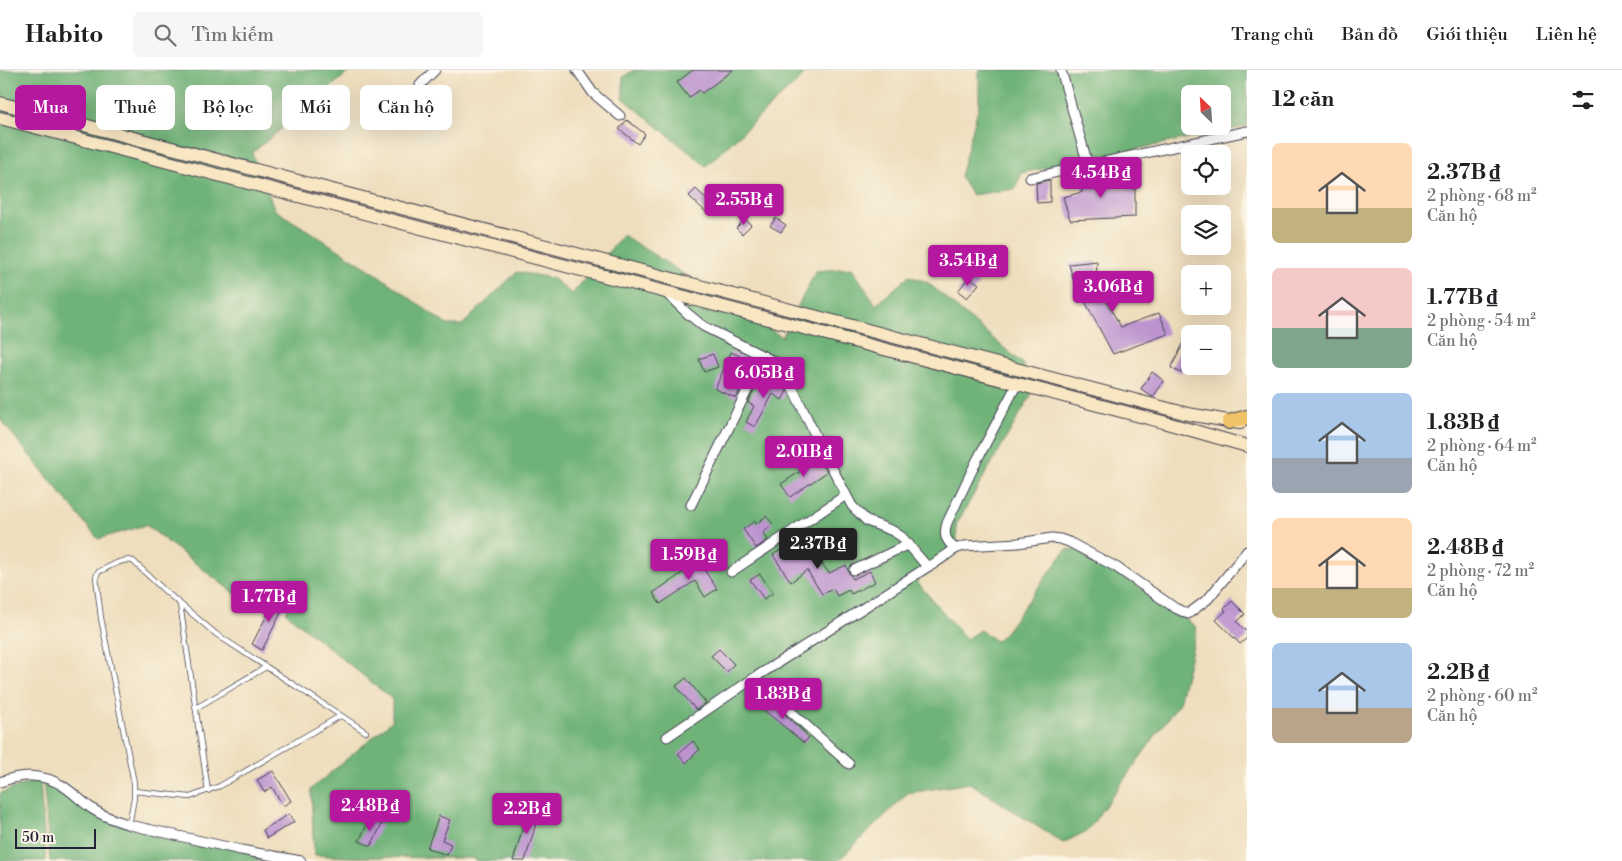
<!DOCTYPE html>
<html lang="vi">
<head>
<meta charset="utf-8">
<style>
	:root { --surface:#fff; --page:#f6f6f6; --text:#202124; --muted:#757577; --line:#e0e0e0; --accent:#b5179e }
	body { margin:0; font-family:"Libre Bodoni",serif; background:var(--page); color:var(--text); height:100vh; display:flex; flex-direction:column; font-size:19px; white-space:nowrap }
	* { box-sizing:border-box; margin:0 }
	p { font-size:16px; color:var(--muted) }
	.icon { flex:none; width:28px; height:28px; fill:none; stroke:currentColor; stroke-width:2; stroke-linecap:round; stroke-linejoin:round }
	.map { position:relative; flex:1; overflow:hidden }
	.drawer { display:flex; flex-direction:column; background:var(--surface); width:375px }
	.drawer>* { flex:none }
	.hud { position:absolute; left:15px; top:15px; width:475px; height:45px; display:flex; gap:10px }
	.needle { width:32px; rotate:335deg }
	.controls { position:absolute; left:1181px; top:15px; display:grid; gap:10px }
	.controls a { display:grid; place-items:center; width:50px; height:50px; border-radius:8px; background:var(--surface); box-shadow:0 5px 20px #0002; font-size:25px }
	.scale { position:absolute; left:15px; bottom:12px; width:81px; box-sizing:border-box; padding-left:5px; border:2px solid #22223b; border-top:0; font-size:14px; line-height:18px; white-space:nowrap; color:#22223b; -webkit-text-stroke:4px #fcf5e5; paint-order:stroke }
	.price { position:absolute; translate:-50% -42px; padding:0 11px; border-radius:5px; background:var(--accent); color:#fff; font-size:16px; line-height:32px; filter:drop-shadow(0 1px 2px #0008) }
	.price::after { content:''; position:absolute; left:50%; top:30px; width:15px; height:11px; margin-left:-8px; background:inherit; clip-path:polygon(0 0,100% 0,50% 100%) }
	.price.selected { background:#222; color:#fff }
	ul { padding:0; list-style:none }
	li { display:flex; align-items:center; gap:15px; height:125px; padding:0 25px }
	li span { display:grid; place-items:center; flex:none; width:140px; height:100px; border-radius:8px; color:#555 }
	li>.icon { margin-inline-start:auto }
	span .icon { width:60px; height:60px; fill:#fffc; stroke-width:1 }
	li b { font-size:21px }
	h2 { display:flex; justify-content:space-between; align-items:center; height:60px; padding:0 25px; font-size:21px }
	.tag { padding:0 18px; border-radius:8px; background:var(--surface); box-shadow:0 5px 20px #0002; font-size:18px; line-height:45px }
	.tag.selected { background:var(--accent); color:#fff }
	header { display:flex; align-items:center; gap:30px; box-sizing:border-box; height:70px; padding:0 25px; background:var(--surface); border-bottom:1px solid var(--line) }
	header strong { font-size:24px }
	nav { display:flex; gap:28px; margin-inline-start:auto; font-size:18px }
	.search { width:350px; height:45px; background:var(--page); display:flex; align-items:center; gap:12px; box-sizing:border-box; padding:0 18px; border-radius:8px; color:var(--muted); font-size:19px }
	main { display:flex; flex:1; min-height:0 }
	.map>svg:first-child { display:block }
</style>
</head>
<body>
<header>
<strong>Habito</strong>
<div class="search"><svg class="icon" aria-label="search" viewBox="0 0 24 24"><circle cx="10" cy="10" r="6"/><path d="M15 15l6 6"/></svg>Tìm kiếm</div>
<nav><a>Trang chủ</a><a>Bản đồ</a><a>Giới thiệu</a><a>Liên hệ</a></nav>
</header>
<main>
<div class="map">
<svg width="1247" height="791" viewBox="0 0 1247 791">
	<rect width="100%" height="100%" fill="#fcf5e5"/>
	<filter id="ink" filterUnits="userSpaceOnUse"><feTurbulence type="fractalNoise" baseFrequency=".02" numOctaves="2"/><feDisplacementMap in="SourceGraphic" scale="10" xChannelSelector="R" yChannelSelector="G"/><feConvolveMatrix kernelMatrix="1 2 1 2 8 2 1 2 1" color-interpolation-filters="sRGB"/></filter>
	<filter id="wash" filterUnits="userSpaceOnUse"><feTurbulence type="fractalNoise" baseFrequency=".0096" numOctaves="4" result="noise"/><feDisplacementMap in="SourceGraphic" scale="20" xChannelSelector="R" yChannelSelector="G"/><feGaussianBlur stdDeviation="1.12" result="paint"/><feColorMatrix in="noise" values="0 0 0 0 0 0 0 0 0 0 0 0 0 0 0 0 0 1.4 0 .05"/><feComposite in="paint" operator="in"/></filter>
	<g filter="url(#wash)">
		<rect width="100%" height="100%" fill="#eedebd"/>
		<g fill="#70b378" stroke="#496a5a" fill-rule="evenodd">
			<polygon points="0,0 351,0 252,83 275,140 374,202 447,255 462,255 517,202 552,208 572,224 623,165 782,267 816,201 852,198 876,235 909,206 927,212 1023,294 1031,325 956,455 958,483 916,511 966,569 980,560 996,571 1006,561 1066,480 1075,479 1134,513 1195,556 1196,563 1179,633 1087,761 1063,773 970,713 908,723 838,791 478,791 471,788 348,787 314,785 311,719 392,651 392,629 286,543 291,529 275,519 266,528 235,524 146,455 98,469 0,349"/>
			<polygon points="634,0 806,0 802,7 706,96 623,28 623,7"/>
			<path d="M979,0h268v56l-225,47 -7,16 -43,6 -12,-18 19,-72zM1190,24h32v32h-32z"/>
			<polygon points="43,707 130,755 294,791 50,791"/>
			<polygon points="34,711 40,713 46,791 0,791 0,723"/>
		</g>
		<g id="blocks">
			<g fill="#bc93cf">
				<polygon points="693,0 733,0 702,23 699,20 689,28 677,12"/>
				<polygon points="627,50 645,64 638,74 619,59"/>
				<polygon points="1115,103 1115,119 1135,118 1135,147 1070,150 1063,127 1082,122 1082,104"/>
				<polygon points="1050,110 1050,132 1037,133 1036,113"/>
				<polygon points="696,119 715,137 708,144 689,126"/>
				<polygon points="776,148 786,155 781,162 770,156"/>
				<polygon points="745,149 751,155 742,164 736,158"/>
				<polygon points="1097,191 1096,213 1121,257 1159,243 1168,264 1113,284 1073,209 1069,194"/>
				<polygon points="969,207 979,214 967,228 958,221"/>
				<polygon points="1184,272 1190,275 1190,284 1181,303 1171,298"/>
				<polygon points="731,282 754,292 736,328 715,319"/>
				<polygon points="713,284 718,297 704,302 699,289"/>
				<polygon points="1152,302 1164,311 1153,327 1141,319"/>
				<polygon points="779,305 787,321 782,330 773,324 755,357 746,352 754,336 748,333 760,309 772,317"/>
				<polygon points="819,389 827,402 790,427 781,414"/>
				<polygon points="766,446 773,454 763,463 768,470 756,478 743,459 755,451 756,454"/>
				<polygon points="801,466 829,503 846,495 849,503 853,509 870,501 875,512 851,524 849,520 837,526 833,519 822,524 807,500 791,512 773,485"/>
				<polygon points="709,485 715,494 705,501 717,519 705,527 695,511 660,534 653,523"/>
				<polygon points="760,504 773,523 764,529 750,510"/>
				<polygon points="277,526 287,531 262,580 252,574"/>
				<polygon points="1232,531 1245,544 1237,552 1247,562 1247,568 1240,574 1216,550 1226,541 1224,539"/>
				<polygon points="719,579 734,594 727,602 711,586"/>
				<polygon points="686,608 706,633 696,640 676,616"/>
				<polygon points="767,628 809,667 804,673 759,636"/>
				<polygon points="693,671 700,679 686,693 678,684"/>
				<polygon points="273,701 291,731 283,736 272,717 264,722 257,710"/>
				<polygon points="529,737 540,740 525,791 513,791"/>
				<polygon points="289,744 294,752 267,768 263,760"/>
				<polygon points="439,746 450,750 442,770 451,774 447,785 427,778"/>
				<polygon points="370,748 382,754 371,776 359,771"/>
			</g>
		</g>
	</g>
	<g filter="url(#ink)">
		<use href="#blocks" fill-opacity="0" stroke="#413e4e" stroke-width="1"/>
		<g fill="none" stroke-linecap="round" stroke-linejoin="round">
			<g stroke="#413e4e" stroke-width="6">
				<g id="lane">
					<polyline points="180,534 208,721"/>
					<polyline points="196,638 266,597"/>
					<polyline points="134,721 190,727 220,716 340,646"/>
					<path d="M129,755l5,-27v-15l-33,-165 -5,-41 2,-5c10,-4 25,-15 35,-11l32,30 51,43 150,98"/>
				</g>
			</g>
			<g stroke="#413e4e" stroke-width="11">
				<g id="street">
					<polyline points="577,0 593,23 620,46"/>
					<polyline points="1061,0 1088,95"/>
					<polyline points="420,15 435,0"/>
					<polyline points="1030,108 1247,61"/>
					<polyline points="666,223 687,243 703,256 779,294 785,302 816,367 852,436 867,451 893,461 902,467 925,494 929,496 932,495 955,479 964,476 1018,473 1052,468 1060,469 1069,472 1116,497 1175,538 1188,544 1208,529 1247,481"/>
					<polyline points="691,435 764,286"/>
					<path d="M955,479c-9,-9 -12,-13 -8,-26l30,-63 40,-76"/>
					<polyline points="854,500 909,474"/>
					<polyline points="731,502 846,425"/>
					<polyline points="754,608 849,694"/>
					<polyline points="667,667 754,608 929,496"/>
					<path d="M0,712c22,-8 42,-9 63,4 11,7 20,17 31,24 11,7 23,11 36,15l111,25 60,11"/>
				</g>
			</g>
			<g stroke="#413e4e" stroke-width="14">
				<g id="secondary">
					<polyline points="0,33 1188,344 1240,353"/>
					<polyline points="0,48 1163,352 1247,376"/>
				</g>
			</g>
			<g stroke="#413e4e" stroke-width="16">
				<polyline id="primary" points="1229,352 1247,347"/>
			</g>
			<use href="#lane" stroke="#fff" stroke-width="4.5"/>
			<use href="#street" stroke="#fff" stroke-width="9"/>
			<use href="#secondary" stroke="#f9e7c3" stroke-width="12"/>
			<use href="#primary" stroke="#f1c369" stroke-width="14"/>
		</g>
	</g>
</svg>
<div class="controls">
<a><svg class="needle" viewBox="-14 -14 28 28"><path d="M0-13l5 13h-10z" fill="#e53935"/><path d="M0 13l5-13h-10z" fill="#757577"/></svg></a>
<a><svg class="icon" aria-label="locate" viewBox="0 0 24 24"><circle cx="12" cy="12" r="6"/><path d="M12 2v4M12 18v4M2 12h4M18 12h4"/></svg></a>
<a><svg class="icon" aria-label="layers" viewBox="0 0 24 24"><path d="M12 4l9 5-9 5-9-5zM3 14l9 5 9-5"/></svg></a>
<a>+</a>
<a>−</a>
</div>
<div class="scale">50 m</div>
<b class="price" style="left:1101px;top:129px">4.54B ₫</b>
<b class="price" style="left:744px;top:156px">2.55B ₫</b>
<b class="price" style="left:968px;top:217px">3.54B ₫</b>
<b class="price" style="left:1113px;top:243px">3.06B ₫</b>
<b class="price" style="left:764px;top:329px">6.05B ₫</b>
<b class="price" style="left:804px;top:408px">2.01B ₫</b>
<b class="price selected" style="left:818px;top:500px">2.37B ₫</b>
<b class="price" style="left:689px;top:511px">1.59B ₫</b>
<b class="price" style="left:269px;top:553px">1.77B ₫</b>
<b class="price" style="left:783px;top:650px">1.83B ₫</b>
<b class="price" style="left:370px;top:762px">2.48B ₫</b>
<b class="price" style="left:527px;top:765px">2.2B ₫</b>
<div class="hud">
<a class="tag selected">Mua</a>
<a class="tag">Thuê</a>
<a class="tag">Bộ lọc</a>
<a class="tag">Mới</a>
<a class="tag">Căn hộ</a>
</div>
</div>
<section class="drawer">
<h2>12 căn<svg class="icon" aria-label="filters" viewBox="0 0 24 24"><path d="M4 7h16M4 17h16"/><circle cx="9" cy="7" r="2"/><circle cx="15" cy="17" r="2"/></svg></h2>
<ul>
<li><span style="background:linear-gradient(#ffd9b3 65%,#c2b280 0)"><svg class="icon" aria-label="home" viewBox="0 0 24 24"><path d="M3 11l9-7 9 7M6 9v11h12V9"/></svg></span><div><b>2.37B ₫</b><p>2 phòng · 68 m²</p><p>Căn hộ</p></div></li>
<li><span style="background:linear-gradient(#f6c9c9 60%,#7fa58c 0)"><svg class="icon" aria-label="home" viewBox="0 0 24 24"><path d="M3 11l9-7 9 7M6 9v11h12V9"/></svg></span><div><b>1.77B ₫</b><p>2 phòng · 54 m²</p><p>Căn hộ</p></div></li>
<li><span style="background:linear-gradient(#a9c7e8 65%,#9aa5b1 0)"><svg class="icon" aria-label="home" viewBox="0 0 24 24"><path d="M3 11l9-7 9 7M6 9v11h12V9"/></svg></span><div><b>1.83B ₫</b><p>2 phòng · 64 m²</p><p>Căn hộ</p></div></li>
<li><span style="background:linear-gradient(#ffd9b3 70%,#c2b280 0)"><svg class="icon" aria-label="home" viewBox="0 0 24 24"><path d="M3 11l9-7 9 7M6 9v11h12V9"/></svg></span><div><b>2.48B ₫</b><p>2 phòng · 72 m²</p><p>Căn hộ</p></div></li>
<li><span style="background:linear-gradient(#a9c7e8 65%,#b9a48a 0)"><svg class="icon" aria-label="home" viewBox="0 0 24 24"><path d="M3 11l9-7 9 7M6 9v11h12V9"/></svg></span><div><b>2.2B ₫</b><p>2 phòng · 60 m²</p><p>Căn hộ</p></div></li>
</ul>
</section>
</main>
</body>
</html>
